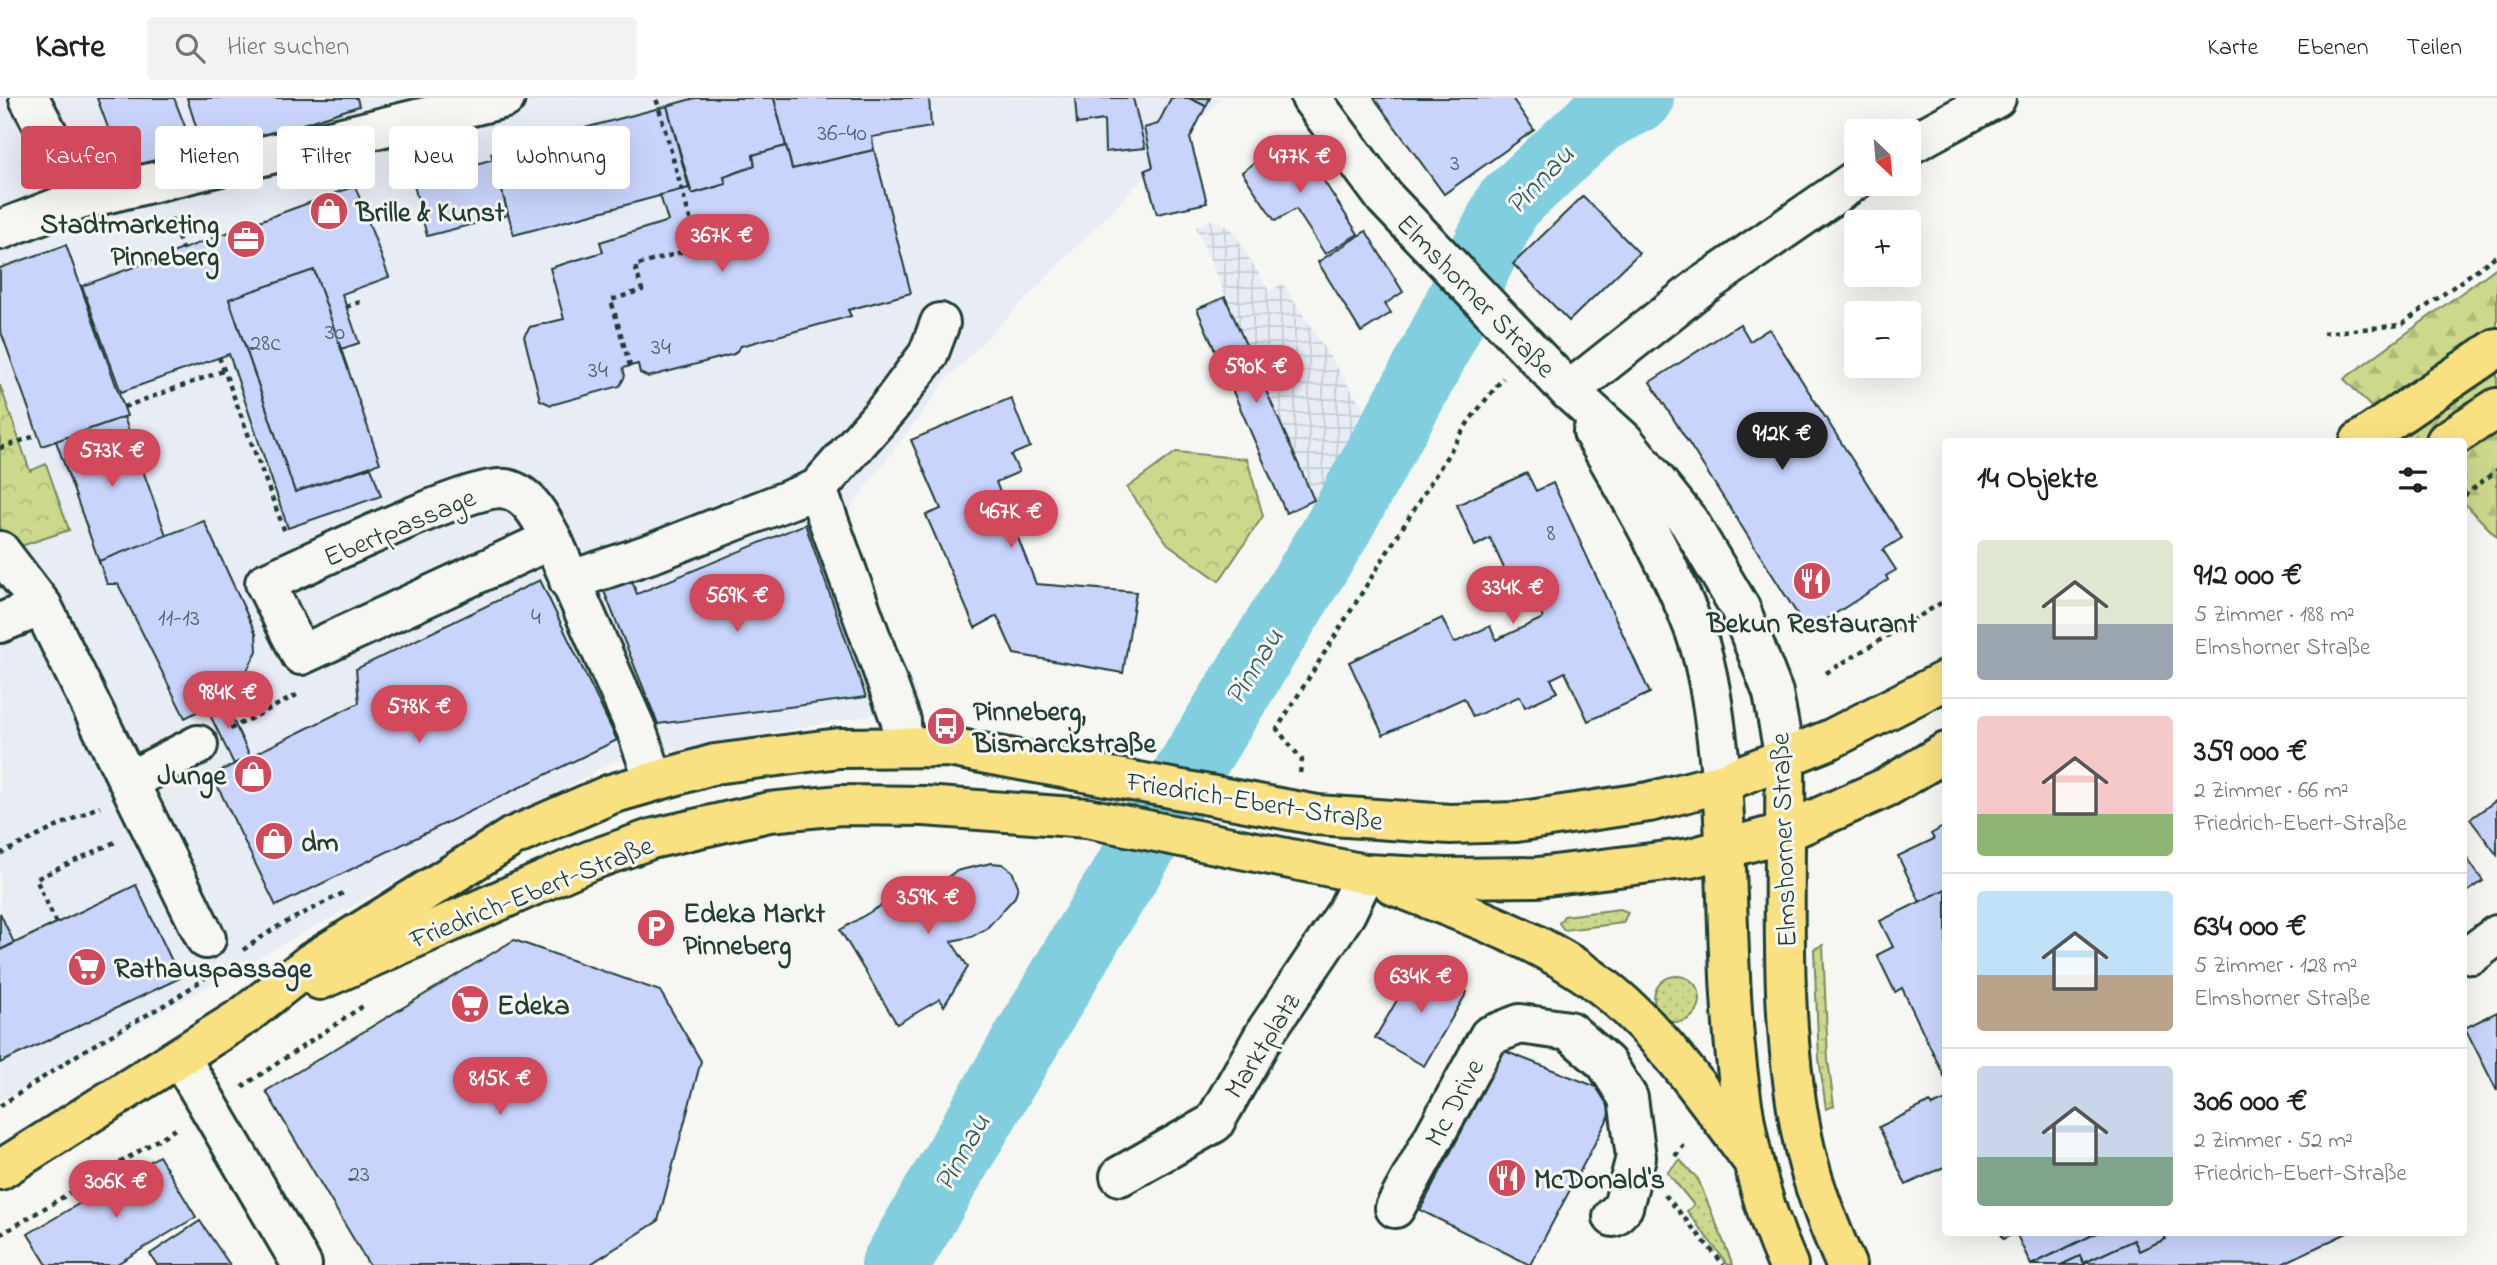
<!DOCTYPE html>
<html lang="de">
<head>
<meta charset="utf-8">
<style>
	:root { --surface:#fff; --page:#f2f2f2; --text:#202124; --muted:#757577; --line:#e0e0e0; --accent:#d1495b }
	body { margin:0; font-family:"Indie Flower",sans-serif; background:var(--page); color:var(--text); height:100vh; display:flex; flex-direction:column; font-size:26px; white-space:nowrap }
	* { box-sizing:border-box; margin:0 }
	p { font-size:23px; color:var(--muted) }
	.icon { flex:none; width:38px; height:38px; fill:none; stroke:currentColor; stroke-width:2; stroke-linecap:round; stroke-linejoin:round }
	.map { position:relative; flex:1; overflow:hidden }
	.drawer { position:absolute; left:1942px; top:340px; width:525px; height:798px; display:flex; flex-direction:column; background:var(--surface); border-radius:7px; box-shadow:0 7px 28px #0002 }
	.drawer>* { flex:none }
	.top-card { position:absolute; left:21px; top:28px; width:665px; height:63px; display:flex; gap:14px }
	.needle { width:46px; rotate:154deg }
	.controls { position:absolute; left:1844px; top:21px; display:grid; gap:14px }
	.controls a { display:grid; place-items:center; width:77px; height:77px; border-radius:7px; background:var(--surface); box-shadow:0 7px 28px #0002; font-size:35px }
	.price { position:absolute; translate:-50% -60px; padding:0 16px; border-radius:24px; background:var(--accent); color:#fff; font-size:23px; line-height:46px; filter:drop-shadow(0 2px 4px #0008) }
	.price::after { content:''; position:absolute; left:50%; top:42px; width:21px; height:16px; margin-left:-10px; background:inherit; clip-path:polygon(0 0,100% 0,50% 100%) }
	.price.on { background:#222; color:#fff }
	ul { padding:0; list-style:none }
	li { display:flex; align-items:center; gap:21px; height:175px; padding:0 35px }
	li+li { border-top:2px solid var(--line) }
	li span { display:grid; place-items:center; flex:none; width:196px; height:140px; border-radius:7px; color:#555 }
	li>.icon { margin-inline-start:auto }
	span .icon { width:84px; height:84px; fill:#fffc; stroke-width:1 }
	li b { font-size:30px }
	h2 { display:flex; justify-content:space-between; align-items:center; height:84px; padding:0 35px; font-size:30px }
	.pill { padding:0 24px; border-radius:7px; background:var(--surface); box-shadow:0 7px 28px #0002; font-size:24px; line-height:63px }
	.pill.on { background:var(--accent); color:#fff }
	header { display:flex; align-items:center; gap:42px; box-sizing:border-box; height:98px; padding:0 35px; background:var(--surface); border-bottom:2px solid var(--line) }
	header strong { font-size:33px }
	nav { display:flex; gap:38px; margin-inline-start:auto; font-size:24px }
	.search { width:490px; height:63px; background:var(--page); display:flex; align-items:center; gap:18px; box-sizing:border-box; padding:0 24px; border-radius:7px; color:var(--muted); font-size:26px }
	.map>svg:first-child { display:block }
</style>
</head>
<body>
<header>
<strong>Karte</strong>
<div class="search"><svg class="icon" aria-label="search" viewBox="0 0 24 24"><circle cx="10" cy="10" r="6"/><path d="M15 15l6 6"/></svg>Hier suchen</div>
<nav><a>Karte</a><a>Ebenen</a><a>Teilen</a></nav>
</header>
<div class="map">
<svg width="2497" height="1167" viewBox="0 0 2497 1167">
	<defs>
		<pattern id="industrial-grid" width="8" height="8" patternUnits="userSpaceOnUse" patternTransform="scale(1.75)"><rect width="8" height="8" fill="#e8ecf5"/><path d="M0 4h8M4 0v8" fill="none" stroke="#c7cbd3"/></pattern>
		<pattern id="grass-dots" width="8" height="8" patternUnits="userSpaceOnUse" patternTransform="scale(1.75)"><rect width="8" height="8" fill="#ccd98c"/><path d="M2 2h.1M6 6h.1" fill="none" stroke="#afbb79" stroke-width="1.8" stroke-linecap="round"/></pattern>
		<pattern id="forest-firs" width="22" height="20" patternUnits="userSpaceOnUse" patternTransform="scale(1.75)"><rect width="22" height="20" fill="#ccd98c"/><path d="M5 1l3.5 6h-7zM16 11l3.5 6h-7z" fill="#afbb79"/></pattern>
		<pattern id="park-crowns" width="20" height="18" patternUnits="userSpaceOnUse" patternTransform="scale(1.75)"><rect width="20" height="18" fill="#ccd98c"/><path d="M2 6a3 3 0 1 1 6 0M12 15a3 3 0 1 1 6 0" fill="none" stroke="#afbb79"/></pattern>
	</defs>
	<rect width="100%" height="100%" fill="#f6f6f2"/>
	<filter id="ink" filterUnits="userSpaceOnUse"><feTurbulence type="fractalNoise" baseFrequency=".0143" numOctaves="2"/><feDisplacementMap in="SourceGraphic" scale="14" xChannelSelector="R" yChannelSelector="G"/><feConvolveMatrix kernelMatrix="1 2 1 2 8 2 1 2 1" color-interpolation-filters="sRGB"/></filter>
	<g filter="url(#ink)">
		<polygon fill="#e8ecf5" points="0,0 1222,0 949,279 846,416 921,608 612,664 0,1003"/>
		<polygon fill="url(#industrial-grid)" points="1210,122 1231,130 1269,193 1283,186 1366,315 1314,402 1196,129"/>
		<g fill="url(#grass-dots)" stroke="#768b60" stroke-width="2">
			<polygon points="1620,811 1628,814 1623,825 1564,832 1559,825 1564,818"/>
			<polygon points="1823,847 1828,962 1834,1008 1826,1011 1819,961 1814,851"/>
			<circle cx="1677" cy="901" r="23"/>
			<polygon points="1680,1062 1698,1081 1733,1167 1728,1167 1687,1113 1694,1107 1667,1074"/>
		</g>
		<polygon fill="url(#forest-firs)" stroke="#768b60" stroke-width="2" points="2497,169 2497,439 2464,405 2464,343 2404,343 2344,281"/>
		<g fill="url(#park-crowns)" stroke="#768b60" stroke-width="2">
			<polygon points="0,287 30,373 46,366 69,432 0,455"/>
			<polygon points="1176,354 1247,361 1263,418 1219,483 1168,446 1127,390"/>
		</g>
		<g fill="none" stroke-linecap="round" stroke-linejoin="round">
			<polyline stroke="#81cfde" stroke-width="68" points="895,1167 1086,840 1334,437 1426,271 1508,106 1599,21 1640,0"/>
		</g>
		<g fill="#c9d4fc" stroke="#1f3d34" stroke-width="2">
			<polygon points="97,0 174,0 194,52 126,78"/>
			<polygon points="187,0 357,0 359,8 205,57"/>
			<polygon points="695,0 774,0 786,48 753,57 755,68 724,79 726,86 692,96 667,8"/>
			<polygon points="774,0 929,0 931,29 872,39 874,52 792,71"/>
			<polygon points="1075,0 1133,0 1145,50 1105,54 1104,22 1077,26"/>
			<polygon points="1171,0 1189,0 1206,8 1190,40 1207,105 1157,116 1145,72 1153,69 1144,30 1158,26"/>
			<polygon points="1189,0 1210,0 1206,8"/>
			<polygon points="1374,0 1512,0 1534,32 1444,96"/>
			<polygon points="667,8 689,90 514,137 491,55"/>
			<polygon points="1288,41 1318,74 1358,136 1325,156 1296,111 1275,123 1242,74"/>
			<polygon points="786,48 792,71 874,52 911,195 848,212 851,218 741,248 734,256 648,279 640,275 638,266 623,270 625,278 620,288 551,307 540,302 524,238 530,229 564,221 550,170 603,154 600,144 668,123 660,97 689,90 692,96 726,86 724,79 755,68 753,57"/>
			<polygon points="494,61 508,117 427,138 413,83"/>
			<polygon points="355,88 389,179 342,196 359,245 341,251 314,172 229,201 295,394 371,369 381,398 288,430 229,256 121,294 82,188"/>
			<polygon points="1583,98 1639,155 1569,223 1513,166"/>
			<polygon points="1366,133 1403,194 1385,206 1391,215 1361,234 1318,164"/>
			<polygon points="66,147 127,318 42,348 0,231 0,170"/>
			<polygon points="314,172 380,365 295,394 229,201"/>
			<polygon points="1225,199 1314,402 1286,415 1197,211"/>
			<polygon points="1740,226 1750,243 1769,231 1902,440 1883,452 1896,472 1886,478 1888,482 1808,533 1650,284"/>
			<polygon points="1011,300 1030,349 1011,357 1019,374 996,384 1036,486 1136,494 1123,575 1014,556 997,518 975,530 926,417 941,411 911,342"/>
			<polygon points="124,319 167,440 99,463 56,343"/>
			<polygon points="1527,375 1536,393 1553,385 1650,595 1588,623 1565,574 1551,581 1557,594 1525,609 1520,598 1473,619 1464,600 1383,637 1349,564 1442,520 1454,545 1490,528 1496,542 1543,520 1535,501 1521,507 1490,440 1475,448 1457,407"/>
			<polygon points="204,423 256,536 257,553 244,578 249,588 185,620 118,486 107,486 99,463"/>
			<polygon points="805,426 866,599 658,626 599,481 627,470 637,496"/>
			<polygon points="540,482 617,642 276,808 212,677 359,605 356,571"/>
			<polygon points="223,601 250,658 234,666 206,609"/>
			<polygon points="2497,702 2497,757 2470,721"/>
			<polygon points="1946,727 1946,791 1920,804 1898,758 1934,741 1931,736"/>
			<polygon points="2464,756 2483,783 2464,796"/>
			<polygon points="991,765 1002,766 1012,773 1018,788 1015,799 987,830 971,839 951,843 968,869 944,908 940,901 897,926 840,832 917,786 924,797 956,773"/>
			<polygon points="136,787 180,880 0,965 0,852"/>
			<polygon points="1946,791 1946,982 1902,890 1895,894 1877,857 1893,849 1880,823"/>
			<polygon points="0,815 14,845 0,852"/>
			<polygon points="514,842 660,893 701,963 658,1123 589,1167 369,1167 266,993"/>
			<polygon points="1418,866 1467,894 1424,968 1375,940"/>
			<polygon points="2497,914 2497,993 2465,930"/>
			<polygon points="1504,953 1620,998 1530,1167 1420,1112"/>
			<polygon points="1946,1002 1946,1068 1906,1087 1879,1029 1930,1004 1932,1008"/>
			<polygon points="159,1058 196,1119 115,1167 47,1167 28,1136"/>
			<polygon points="200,1123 230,1167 157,1167 150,1156"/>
			<polygon points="2000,1134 2099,1134 2031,1167 2016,1135 2003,1141"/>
			<polygon points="2099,1134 2162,1134 2166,1141 2139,1153 2134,1142 2084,1165 2080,1158 2061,1167 2031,1167"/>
			<polygon points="2162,1134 2349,1134 2280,1167 2084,1165 2134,1142 2139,1153 2166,1141"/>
			<polygon points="2080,1158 2085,1167 2061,1167"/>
		</g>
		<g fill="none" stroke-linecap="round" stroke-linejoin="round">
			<g stroke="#1f3d34" stroke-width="44">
				<g id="minor">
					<polyline points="29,0 59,57"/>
					<polyline points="1311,0 1385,100 1569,293 1624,343 1689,424 1740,510 1773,595 1785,661"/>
					<polyline points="1909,47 1996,0"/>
					<polyline points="0,132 75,103 505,0"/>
					<polyline points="1569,293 1699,190 1857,81"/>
					<path d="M1593,334c37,65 76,129 102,199 17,48 21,102 27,152"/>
					<polyline points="817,391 901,623 902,649"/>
					<path d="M552,441l-251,116 -36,-72c40,-17 209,-101 241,-94 24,5 35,30 46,50l84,190 18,51"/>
					<polyline points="0,453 42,508 206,841"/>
					<polyline points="569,483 655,454 817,391 889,309 928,257 940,225"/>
					<polyline points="0,525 42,508"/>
					<polyline points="129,683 198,647"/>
					<polyline points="2472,856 2497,837"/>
					<polyline points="180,959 302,1167"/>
					<polyline points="1120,1078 1214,1025 1267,932 1346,815 1365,776"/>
					<polyline points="1395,1110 1489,938 1520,926 1569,933 1606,965 1628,1000 1636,1059 1623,1109 1613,1119"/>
				</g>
			</g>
			<g stroke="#1f3d34" stroke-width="44">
				<g id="major">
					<polyline points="2360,343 2497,250"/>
					<polyline points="2446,343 2497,310"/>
					<path d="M1785,661c2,131 -9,267 21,395 9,38 24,75 40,111"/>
					<path d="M1722,685c11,162 -3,330 66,482"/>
					<path d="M1393,787c75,30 155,56 219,109 55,46 97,108 140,166"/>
					<polyline points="320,882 589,763 651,741 769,714 841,707 924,708 1087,720 1365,776 1446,780 1538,779 1691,760 1786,734 1887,689 1946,654"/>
					<polyline points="0,1072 244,918 312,864 512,739 611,696 715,666 839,650 949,649 1317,717 1450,726 1516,724 1649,704 1722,685 1831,641 1946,582"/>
				</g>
			</g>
			<g stroke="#1f3d34" stroke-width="4.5" stroke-dasharray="5 5" stroke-linecap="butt">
				<polyline points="171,120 182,151"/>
				<polyline points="346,209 363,203"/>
				<polyline points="2323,235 2401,227 2497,157"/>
				<polyline points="219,259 285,434"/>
				<polyline points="630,268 611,202 642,192 635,168 698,149 656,0"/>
				<polyline points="124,309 223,273"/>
				<polyline points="0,350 38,337"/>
				<polyline points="2464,398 2497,372"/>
				<polyline points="1826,575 1946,502"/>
				<polyline points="230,631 297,597"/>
				<polyline points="1300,675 1302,662 1277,631 1469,323 1503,280"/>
				<polyline points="0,756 100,708"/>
				<polyline points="56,825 36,781 115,744"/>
				<polyline points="243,852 275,830 345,794"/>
				<polyline points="242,989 363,908"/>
				<polyline points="0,1008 85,952 173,902 205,880"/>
				<polyline points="1675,1058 1684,1047"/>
				<polyline points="1665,1097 1724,1167"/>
				<polyline points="0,1137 179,1029"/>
			</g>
			<use href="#minor" stroke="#f6f6f2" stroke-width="38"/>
			<use href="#major" stroke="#f9e181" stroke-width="38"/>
		</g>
	</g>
	<defs>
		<g id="shop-disc" transform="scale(2.0125)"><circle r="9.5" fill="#d1495b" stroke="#f6f6f2"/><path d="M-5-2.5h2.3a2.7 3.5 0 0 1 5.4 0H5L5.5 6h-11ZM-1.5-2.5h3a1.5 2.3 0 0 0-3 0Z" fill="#fff"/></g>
		<g id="office-disc" transform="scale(2.0125)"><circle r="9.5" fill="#d1495b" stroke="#f6f6f2"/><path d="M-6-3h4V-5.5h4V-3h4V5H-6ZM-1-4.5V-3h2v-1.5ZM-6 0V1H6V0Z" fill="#fff"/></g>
		<g id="restaurant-disc" transform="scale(2.0125)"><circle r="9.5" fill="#d1495b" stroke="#f6f6f2"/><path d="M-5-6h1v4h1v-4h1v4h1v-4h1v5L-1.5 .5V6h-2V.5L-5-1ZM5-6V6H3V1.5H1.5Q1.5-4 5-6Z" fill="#fff"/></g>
		<g id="bus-disc" transform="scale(2.0125)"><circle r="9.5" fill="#d1495b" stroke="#f6f6f2"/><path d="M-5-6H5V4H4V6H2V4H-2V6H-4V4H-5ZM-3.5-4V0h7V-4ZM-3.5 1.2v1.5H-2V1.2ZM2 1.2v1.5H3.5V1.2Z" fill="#fff"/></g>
		<g id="parking-disc" transform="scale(2.0125)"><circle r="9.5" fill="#d1495b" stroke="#f6f6f2"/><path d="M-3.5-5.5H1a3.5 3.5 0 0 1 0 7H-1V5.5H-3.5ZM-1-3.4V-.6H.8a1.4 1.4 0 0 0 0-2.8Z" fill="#fff"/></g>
		<g id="supermarket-disc" transform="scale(2.0125)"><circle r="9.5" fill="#d1495b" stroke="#f6f6f2"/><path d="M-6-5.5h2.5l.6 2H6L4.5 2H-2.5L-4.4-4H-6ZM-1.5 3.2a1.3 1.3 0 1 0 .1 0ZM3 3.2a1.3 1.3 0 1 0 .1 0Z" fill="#fff"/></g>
	</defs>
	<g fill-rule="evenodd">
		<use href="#shop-disc" x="329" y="113"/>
		<use href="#office-disc" x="246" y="141"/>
		<use href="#restaurant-disc" x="1812" y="483"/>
		<use href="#bus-disc" x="946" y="628"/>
		<use href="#shop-disc" x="253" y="676"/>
		<use href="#shop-disc" x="274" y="743"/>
		<use href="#parking-disc" x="656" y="830"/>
		<use href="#supermarket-disc" x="87" y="869"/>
		<use href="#supermarket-disc" x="470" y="906"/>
		<use href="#restaurant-disc" x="1507" y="1080"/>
	</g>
	<g text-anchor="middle" stroke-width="6" stroke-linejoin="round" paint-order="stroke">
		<g font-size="24" fill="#4a6366">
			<text x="842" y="42">36-40</text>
			<text x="1455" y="72">3</text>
			<text x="335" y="241">30</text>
			<text x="265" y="252">28c</text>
			<text x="661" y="256">34</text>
			<text x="598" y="279">34</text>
			<text x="1551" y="442">8</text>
			<text x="536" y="526">4</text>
			<text x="179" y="527">11-13</text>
			<text x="359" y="1083">23</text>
		</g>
		<g font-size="28" font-weight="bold" fill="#1f3d34" stroke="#f6f6f2" text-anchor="start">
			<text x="356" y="123">Brille &amp; Kunst</text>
			<text x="219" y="135" text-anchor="end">Stadtmarketing<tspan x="219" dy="32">Pinneberg</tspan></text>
			<text x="1812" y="534" text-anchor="middle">Bekun Restaurant</text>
			<text x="973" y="622">Pinneberg,<tspan x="973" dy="32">Bismarckstraße</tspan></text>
			<text x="226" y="686" text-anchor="end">Junge</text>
			<text x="301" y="753">dm</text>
			<text x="683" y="824">Edeka Markt<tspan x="683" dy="32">Pinneberg</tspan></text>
			<text x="114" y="879">Rathauspassage</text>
			<text x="497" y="916">Edeka</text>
			<text x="1534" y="1090">McDonald's</text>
		</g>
		<g font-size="28" fill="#1f3d34" stroke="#f6f6f2">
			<text transform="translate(1477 197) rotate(46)" y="10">Elmshorner Straße</text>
			<text transform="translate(399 428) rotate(-23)" y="10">Ebertpassage</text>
			<text transform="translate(1255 702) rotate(9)" y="10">Friedrich-Ebert-Straße</text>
			<text transform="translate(1782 742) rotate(-92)" y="10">Elmshorner Straße</text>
			<text transform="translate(531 793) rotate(-22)" y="10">Friedrich-Ebert-Straße</text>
			<text transform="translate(1261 947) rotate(-58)" y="10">Marktplatz</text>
			<text transform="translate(1453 1004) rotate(-62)" y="10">Mc Drive</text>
		</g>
		<g font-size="30" font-style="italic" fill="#335a56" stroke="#f6f6f2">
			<text transform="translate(1539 81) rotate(-46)" y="10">Pinnau</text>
			<text transform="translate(1253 568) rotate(-58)" y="10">Pinnau</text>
			<text transform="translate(961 1054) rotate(-60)" y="10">Pinnau</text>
		</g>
	</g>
</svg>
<div class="controls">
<a><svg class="needle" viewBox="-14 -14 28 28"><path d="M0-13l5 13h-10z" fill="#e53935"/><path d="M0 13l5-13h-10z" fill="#757577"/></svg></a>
<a>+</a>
<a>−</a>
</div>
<b class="price" style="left:1300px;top:97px">477K €</b>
<b class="price" style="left:722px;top:176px">367K €</b>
<b class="price" style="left:1256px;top:307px">590K €</b>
<b class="price on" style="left:1782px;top:374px">912K €</b>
<b class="price" style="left:112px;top:391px">573K €</b>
<b class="price" style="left:1011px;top:452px">467K €</b>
<b class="price" style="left:1513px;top:528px">334K €</b>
<b class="price" style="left:737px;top:536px">569K €</b>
<b class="price" style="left:228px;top:633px">984K €</b>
<b class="price" style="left:419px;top:647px">578K €</b>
<b class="price" style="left:928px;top:838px">359K €</b>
<b class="price" style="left:1421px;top:917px">634K €</b>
<b class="price" style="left:500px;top:1019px">815K €</b>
<b class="price" style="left:116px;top:1122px">306K €</b>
<div class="top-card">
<a class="pill on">Kaufen</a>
<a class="pill">Mieten</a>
<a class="pill">Filter</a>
<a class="pill">Neu</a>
<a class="pill">Wohnung</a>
</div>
<section class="drawer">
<h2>14 Objekte<svg class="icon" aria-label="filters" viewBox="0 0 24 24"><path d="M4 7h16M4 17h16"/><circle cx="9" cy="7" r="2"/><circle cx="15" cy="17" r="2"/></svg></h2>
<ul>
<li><span style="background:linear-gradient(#dfe7d0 60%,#9aa5b1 0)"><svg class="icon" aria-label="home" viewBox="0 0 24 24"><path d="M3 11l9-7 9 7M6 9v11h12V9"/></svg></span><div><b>912 000 €</b><p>5 Zimmer · 188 m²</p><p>Elmshorner Straße</p></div></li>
<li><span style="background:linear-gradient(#f6c9c9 70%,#8fb573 0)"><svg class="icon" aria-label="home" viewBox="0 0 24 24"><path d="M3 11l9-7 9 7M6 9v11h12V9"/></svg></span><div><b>359 000 €</b><p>2 Zimmer · 66 m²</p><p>Friedrich-Ebert-Straße</p></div></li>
<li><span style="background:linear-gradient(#bfe0f5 60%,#b9a48a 0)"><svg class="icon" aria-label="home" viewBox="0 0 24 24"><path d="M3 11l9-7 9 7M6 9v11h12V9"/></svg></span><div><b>634 000 €</b><p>5 Zimmer · 128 m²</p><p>Elmshorner Straße</p></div></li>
<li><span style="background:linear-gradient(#c9d6e8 65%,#7fa58c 0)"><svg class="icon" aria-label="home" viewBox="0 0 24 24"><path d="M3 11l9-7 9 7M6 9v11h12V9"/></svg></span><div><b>306 000 €</b><p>2 Zimmer · 52 m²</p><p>Friedrich-Ebert-Straße</p></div></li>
</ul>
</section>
</div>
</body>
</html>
